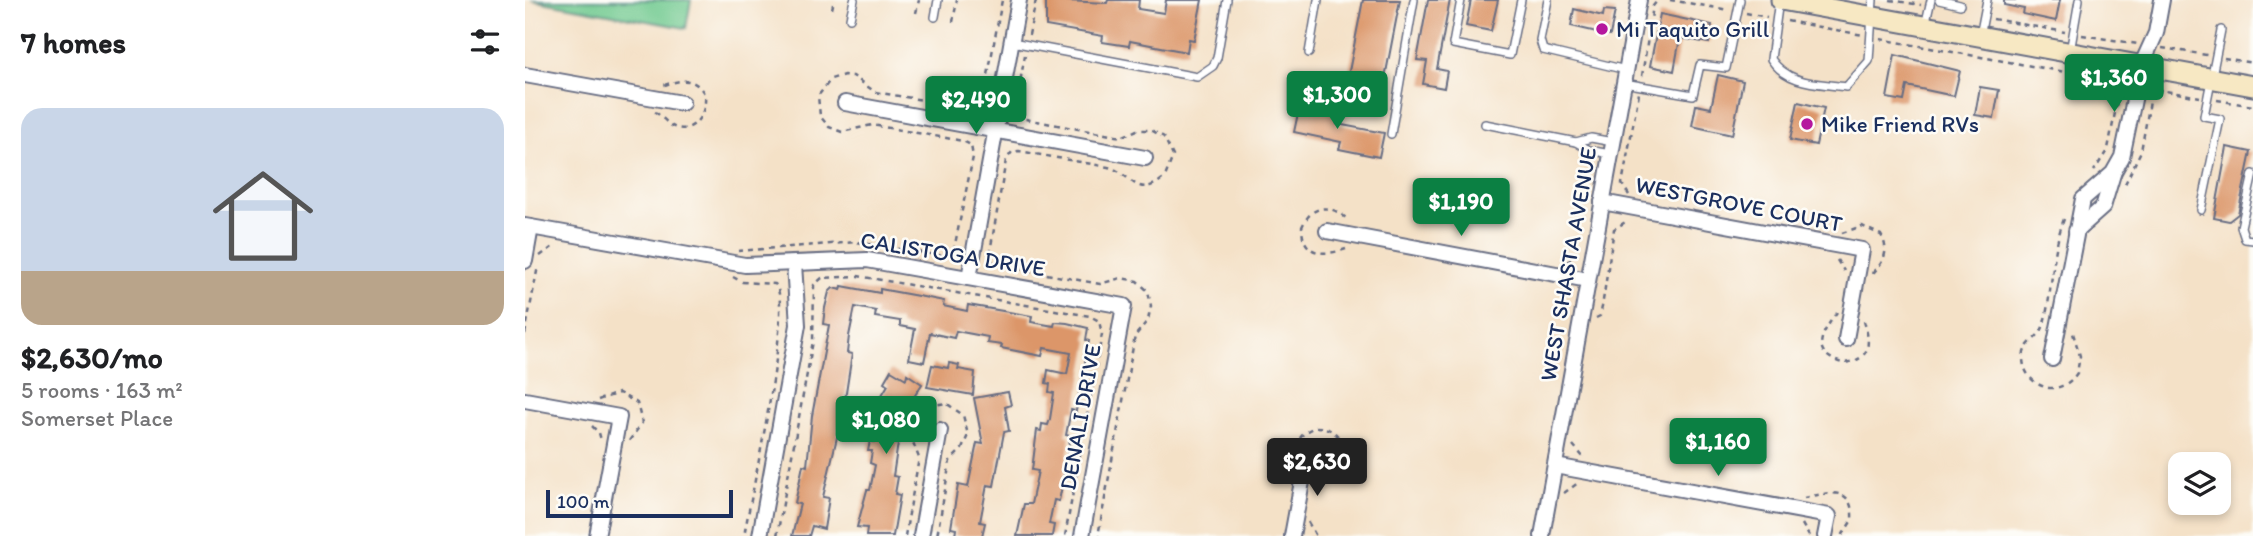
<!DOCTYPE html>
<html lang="en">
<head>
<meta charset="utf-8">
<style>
	:root { --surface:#fff; --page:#f2f2f2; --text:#202124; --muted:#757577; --line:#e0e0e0; --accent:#0b8043 }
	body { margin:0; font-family:Itim,sans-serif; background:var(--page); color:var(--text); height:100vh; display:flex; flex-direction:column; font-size:26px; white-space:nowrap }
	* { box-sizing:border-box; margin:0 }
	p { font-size:23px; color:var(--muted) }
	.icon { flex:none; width:38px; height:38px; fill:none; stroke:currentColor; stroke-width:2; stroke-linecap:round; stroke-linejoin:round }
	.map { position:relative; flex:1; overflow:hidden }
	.side { display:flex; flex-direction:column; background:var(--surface); width:525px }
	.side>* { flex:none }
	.fabs { position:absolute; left:1643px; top:452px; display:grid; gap:14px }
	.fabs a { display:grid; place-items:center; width:63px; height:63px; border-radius:14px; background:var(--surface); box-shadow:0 4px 10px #0003; font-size:35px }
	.scale { position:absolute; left:21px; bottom:18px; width:187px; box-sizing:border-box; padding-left:7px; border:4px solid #1b2f5e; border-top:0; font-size:19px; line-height:24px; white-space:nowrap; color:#1b2f5e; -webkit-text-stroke:5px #fdfcf7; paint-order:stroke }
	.price { position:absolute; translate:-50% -60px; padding:0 16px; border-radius:7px; background:var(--accent); color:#fff; font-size:23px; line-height:46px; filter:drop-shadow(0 2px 4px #0008) }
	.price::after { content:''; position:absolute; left:50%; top:42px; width:21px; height:16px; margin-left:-10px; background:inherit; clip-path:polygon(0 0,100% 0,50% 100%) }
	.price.active { background:#222; color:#fff }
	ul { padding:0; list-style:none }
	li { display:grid; align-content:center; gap:14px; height:371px; padding:0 21px }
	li+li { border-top:2px solid var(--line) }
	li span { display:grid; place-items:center; height:217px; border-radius:21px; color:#555 }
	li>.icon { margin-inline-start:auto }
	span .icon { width:126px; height:126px; fill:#fffc; stroke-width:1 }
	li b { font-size:30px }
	h2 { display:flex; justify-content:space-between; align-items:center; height:84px; padding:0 21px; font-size:30px }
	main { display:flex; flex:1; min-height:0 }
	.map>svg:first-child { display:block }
</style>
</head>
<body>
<main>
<section class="side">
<h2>7 homes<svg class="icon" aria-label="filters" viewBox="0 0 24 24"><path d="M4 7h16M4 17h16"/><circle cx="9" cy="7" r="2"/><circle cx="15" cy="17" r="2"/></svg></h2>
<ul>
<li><span style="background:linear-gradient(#c9d6e8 75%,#b9a48a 0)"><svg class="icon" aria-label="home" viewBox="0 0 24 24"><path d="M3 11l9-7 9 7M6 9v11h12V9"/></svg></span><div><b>$2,630/mo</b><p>5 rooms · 163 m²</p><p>Somerset Place</p></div></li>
</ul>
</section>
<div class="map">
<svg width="1728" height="536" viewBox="0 0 1728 536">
	<rect width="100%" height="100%" fill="#fdfcf7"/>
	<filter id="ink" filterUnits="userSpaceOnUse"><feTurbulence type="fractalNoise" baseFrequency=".0143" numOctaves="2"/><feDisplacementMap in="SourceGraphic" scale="14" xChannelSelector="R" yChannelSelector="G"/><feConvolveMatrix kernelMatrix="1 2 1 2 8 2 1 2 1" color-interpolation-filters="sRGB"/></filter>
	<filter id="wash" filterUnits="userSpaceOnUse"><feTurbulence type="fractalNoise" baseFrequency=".00686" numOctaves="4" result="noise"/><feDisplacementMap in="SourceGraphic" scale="28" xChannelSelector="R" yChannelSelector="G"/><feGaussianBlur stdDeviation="1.57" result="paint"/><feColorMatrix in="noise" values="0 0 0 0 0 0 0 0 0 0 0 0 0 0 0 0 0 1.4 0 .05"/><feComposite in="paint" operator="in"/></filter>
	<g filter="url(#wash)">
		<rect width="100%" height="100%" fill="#f4e1c7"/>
		<polygon fill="#6fc98f" stroke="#457c76" stroke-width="2" points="6,0 166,0 161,28"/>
		<g id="blocks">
			<g fill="#dc9669">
				<polygon points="521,0 582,3 583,0 614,0 613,9 639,13 641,0 677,0 669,40 664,39 662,52 605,41 604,46 577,42 578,36 521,26"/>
				<polygon points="838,0 875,0 854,109 818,102"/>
				<polygon points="903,0 925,0 912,69 922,71 919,88 898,84 902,61 892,60"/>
				<polygon points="946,0 973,0 966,31 941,26"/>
				<polygon points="1479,0 1535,0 1531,21 1498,14 1499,9 1479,5"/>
				<polygon points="1049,9 1078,16 1079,10 1090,11 1085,35 1046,26"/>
				<polygon points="1135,14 1187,25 1184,43 1155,38 1149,71 1125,66"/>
				<polygon points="1370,55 1435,71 1429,96 1382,86 1379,101 1362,98"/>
				<polygon points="1193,75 1218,81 1207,135 1167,126 1171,105 1186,108"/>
				<polygon points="1455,87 1474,90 1469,118 1450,115"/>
				<polygon points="1273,102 1299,108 1291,145 1265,140"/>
				<polygon points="775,104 814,112 812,124 859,133 854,157 814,149 816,142 769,132"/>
				<polygon points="1702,147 1726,152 1713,214 1704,221 1689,218"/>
				<polygon points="317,286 355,293 355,289 393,296 419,301 418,306 442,311 443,305 507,316 506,322 529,326 530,322 542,323 563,328 561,340 564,341 551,411 546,410 541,435 545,436 544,448 537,486 534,501 529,500 524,524 529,525 527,536 492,536 499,504 506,504 513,471 507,470 512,430 516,431 517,424 523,425 525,419 529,393 524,392 525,384 521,383 523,370 542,374 546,353 519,348 517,356 476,348 477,345 462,343 463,337 431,331 429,338 405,333 399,362 384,359 390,329 375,326 375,321 350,317 351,311 330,307 324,336 322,353 327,354 319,406 323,407 321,421 316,420 298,497 304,498 299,529 287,526 284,536 267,536 275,504 270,503 278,465 282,466 287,416 304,325 298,324 300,308 304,292 308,288 316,290"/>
				<polygon points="424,363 434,365 433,369 450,372 448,395 402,387 407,365 423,368"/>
				<polygon points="366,370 381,379 382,374 397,384 369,429 375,430 368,476 373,477 370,494 375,495 368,536 341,536 342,528 332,527 342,490 345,490 350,465 345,463 347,451 343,451 345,441 349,442 353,423 340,419 343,409 348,410 363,385 359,382"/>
				<polygon points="483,392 486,405 480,407 484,431 479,432 469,486 462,485 455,522 460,523 457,536 430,536 431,529 426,528 433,485 443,487 452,443 458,444 449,398"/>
			</g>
		</g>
	</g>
	<g filter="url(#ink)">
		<use href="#blocks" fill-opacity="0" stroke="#676d83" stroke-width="2"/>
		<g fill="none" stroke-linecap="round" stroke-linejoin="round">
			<g stroke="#676d83" stroke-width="10">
				<g id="service">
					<polyline points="936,0 928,44 985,55 996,0"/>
					<polyline points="1023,0 1015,40 1018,50 1101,70"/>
					<path d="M1254,0l-8,59c17,26 47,24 75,28l23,-26 4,-61"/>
					<polyline points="1414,0 1435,5"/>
					<polyline points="410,17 413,0"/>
					<polyline points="325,18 329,0"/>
					<polyline points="1400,26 1406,0"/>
					<polyline points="1455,36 1462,0"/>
					<polyline points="487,42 672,77 688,66 692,58 702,0"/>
					<polyline points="1545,52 1554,0"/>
					<polyline points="784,53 793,0"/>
					<polyline points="1099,83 1168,95 1175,65 1201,68 1215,0"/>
					<polyline points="960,124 1051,142"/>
					<polyline points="866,134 889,0"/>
					<polyline points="1085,154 1064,150 1051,142 1066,138 1088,142"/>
					<polyline points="1728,174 1716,227 1720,239 1728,240"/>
					<polyline points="1676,210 1695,119 1679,116 1696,30"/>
				</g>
			</g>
			<g stroke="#676d83" stroke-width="18">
				<g id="minor">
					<polyline points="0,75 157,103"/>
					<polyline points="320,103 620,158"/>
					<polyline points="1077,202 1337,250 1321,339"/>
					<polyline points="0,226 220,265 342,260 599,306 557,536"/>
					<polyline points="802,231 1063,280"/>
					<polyline points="1551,231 1578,207 1588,174"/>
					<polyline points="0,261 6,227"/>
					<polyline points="444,278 494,0"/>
					<polyline points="1527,359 1558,199 1588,173 1597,157 1616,66 1631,33 1637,0"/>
					<polyline points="0,400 94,417 72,536"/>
					<polyline points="1030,466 1304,516 1300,536"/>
					<polyline points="235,536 273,325 269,264"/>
					<polyline points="396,536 415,430"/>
					<polyline points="767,536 778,476 794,451"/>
					<polyline points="1017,536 1114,0"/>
				</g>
			</g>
			<g stroke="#676d83" stroke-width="23">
				<polyline id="secondary" points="1256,0 1728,86"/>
			</g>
			<g stroke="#676d83" stroke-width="2.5" stroke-dasharray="5 5" stroke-linecap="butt">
				<polyline points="1145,0 1204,10"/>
				<polyline points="1365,0 1396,5"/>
				<polyline points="307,9 309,0"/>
				<polyline points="391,13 394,0"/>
				<polyline points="1221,13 1242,17"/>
				<polyline points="1468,19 1540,32"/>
				<polyline points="1262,21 1338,35"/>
				<polyline points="428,22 432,0"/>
				<polyline points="504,35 511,0"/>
				<polyline points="1557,35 1613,44"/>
				<polyline points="1355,39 1585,80 1594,92 1583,149 1569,171"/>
				<polyline points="1637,48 1682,55"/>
				<path d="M500,55l-9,49 4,14 101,19 16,-7h14l13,7 9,19 -8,21c-29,25 -34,-5 -57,-10l-89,-16 -7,1 -6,8 -16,92 3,12 107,20 21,-6 16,3 11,10 3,15 -3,14 -13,16 -37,200"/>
				<polyline points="1699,58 1728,63"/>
				<polyline points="1117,76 1128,6 1133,0"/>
				<polyline points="1692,100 1728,106"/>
				<path d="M130,112c7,4 12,12 19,15 20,8 33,-15 31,-32 -11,-20 -25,-15 -44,-9"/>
				<polyline points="1600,184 1616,151 1626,96 1635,90 1675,97"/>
				<polyline points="1104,195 1097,184 1114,93"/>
				<path d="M1539,219c-13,34 -11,73 -21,108 -4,12 -19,15 -20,31 0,15 11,28 27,30 11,1 21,-6 27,-15l3,-17 -8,-26"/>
				<path d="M1317,233l20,-7 19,9c9,16 3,27 -9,39"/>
				<path d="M821,249c-21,7 -44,7 -44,-22 10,-24 30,-23 46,-7"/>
				<polyline points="213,251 331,242 418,256 428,254 448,157 446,145 438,141 347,125 317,132 304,127 295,116 293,96 306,79 319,75 328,76 350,92 452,109 458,102 477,0"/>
				<polyline points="15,256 29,246"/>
				<polyline points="1312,260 1319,271"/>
				<polyline points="1042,262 1054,254"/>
				<path d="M208,277l9,5 33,2c20,19 -25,216 -31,252"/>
				<path d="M1312,312c-13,19 -30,40 5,51 32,-2 28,-23 21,-45"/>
				<polyline points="1071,318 1075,316 1077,307 1089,229 1102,221"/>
				<polyline points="0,334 13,266"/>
				<polyline points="73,400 94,393 112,403 117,423 104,441"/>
				<polyline points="67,426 74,433 76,440"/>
				<polyline points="1048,445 1059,458"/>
				<path d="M767,467c3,-18 4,-34 24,-40 19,0 29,13 27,31l-9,13 -17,11"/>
				<polyline points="1039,493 1053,483"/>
				<path d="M1279,498c23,-5 50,-14 48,22l-10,16"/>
				<polyline points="783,522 791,536"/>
				<polyline points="1277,524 1284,536"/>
				<polyline points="252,536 288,341 289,285 297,278 333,276 565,316 574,321 577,334 540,536"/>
				<polyline points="380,536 394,458 386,437 388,421 402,406 421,403 438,415 443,435 437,449 425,461 412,536"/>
			</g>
			<use href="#service" stroke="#fff" stroke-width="7"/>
			<use href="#minor" stroke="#fff" stroke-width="14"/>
			<use href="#secondary" stroke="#f7e8c3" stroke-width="19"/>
		</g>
	</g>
	<g fill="#b5179e" stroke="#fdfcf7" stroke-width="2.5">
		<circle cx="1077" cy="29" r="7"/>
		<circle cx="1282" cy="124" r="7"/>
	</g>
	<g text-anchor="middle" stroke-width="5" stroke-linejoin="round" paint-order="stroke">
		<g font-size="23" fill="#1b2f5e" stroke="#fdfcf7" text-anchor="start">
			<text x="1091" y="37">Mi Taquito Grill</text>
			<text x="1296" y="132">Mike Friend RVs</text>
		</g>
		<g font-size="23" fill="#1b2f5e" stroke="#fdfcf7">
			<text transform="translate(1214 204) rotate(11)" y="8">WESTGROVE COURT</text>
			<text transform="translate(428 254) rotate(9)" y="8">CALISTOGA DRIVE</text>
			<text transform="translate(1043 264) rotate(-80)" y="8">WEST SHASTA AVENUE</text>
			<text transform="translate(555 417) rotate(-80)" y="8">DENALI DRIVE</text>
		</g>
	</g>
</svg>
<div class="fabs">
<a><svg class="icon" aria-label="layers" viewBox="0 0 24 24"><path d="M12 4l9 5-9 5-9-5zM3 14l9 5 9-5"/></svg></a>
</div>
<div class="scale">100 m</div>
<b class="price" style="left:1589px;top:114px">$1,360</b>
<b class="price" style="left:812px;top:131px">$1,300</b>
<b class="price" style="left:451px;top:136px">$2,490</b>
<b class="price" style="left:936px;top:238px">$1,190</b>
<b class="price" style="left:361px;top:456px">$1,080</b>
<b class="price" style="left:1193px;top:478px">$1,160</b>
<b class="price active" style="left:792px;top:498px">$2,630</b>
</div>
</main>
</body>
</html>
